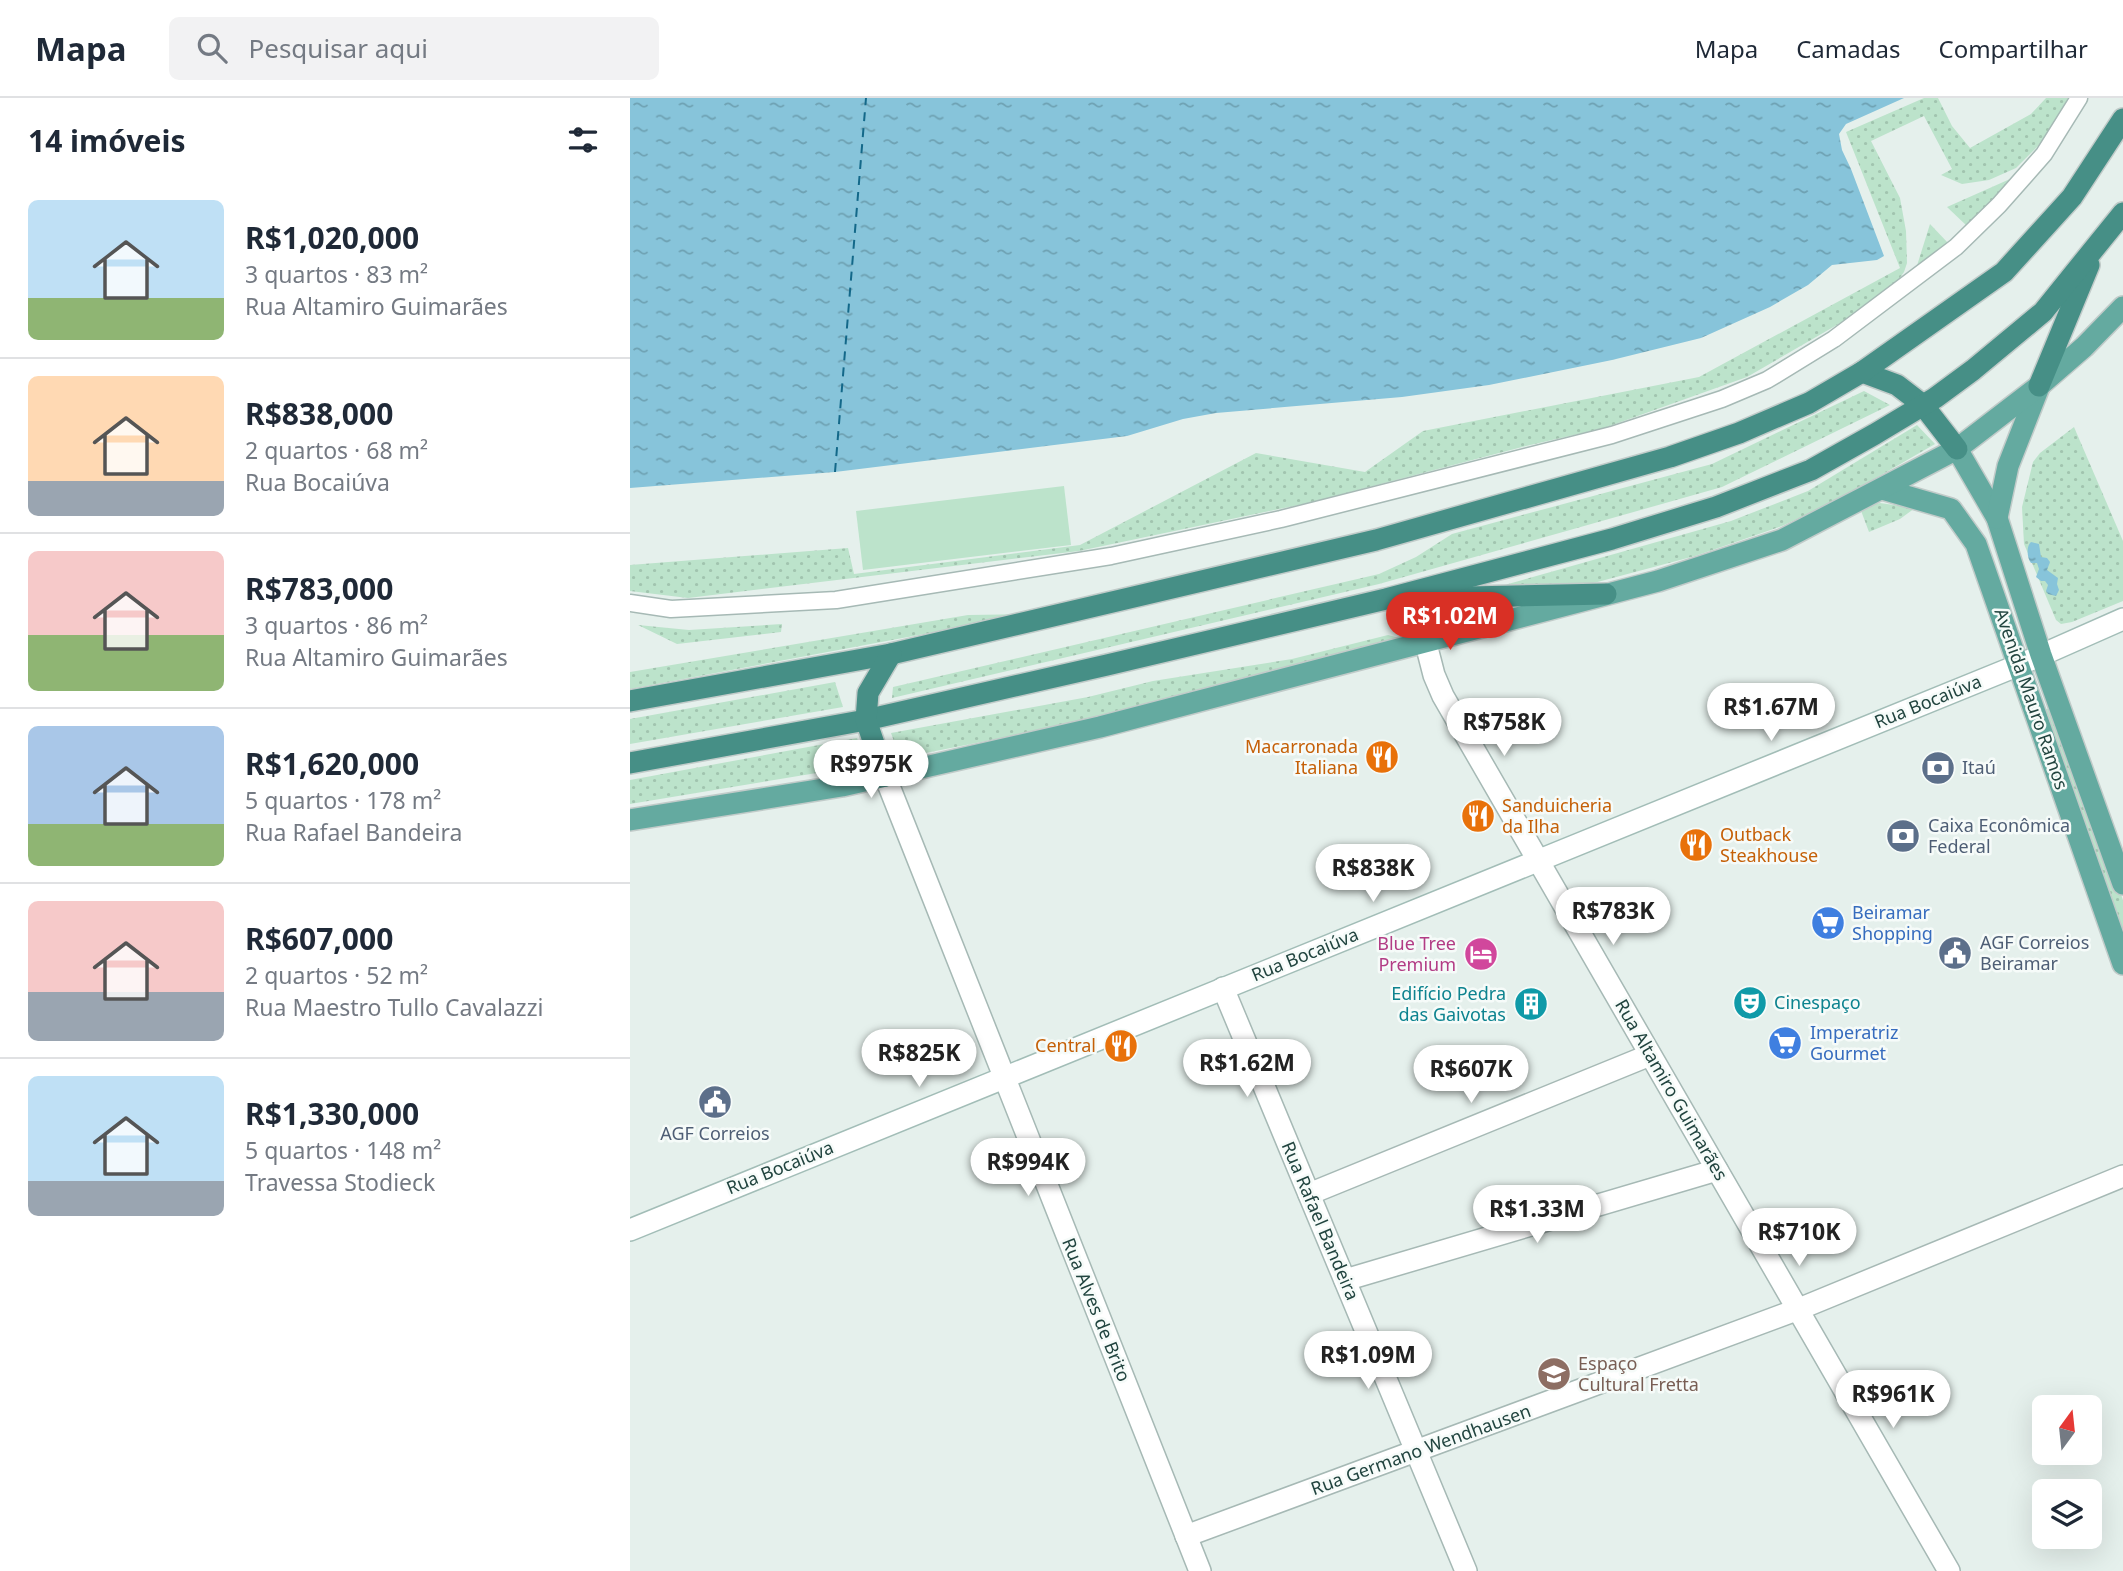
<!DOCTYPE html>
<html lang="pt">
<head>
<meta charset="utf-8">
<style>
	:root { --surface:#fff; --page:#f2f2f3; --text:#1f2937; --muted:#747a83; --line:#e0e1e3; --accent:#d93025 }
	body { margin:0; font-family:"Noto Sans",sans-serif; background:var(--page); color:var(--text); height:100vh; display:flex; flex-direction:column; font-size:26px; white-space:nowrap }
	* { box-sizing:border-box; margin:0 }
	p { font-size:23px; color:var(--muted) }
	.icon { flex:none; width:38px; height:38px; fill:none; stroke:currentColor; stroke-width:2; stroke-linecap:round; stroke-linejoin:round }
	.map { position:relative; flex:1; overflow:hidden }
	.sheet { display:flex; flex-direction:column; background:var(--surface); width:630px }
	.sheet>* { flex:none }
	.needle { width:46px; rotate:15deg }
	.buttons { position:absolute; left:1402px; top:1297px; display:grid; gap:14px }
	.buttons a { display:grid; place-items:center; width:70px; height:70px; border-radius:10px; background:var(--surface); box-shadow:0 7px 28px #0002; font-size:35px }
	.price { position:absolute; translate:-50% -60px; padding:0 16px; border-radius:24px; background:#fff; color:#222; font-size:23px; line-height:46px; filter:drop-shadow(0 2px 4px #0008) }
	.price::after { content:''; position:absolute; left:50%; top:42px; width:21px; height:16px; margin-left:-10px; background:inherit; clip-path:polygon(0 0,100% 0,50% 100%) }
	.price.selected { background:var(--accent); color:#fff }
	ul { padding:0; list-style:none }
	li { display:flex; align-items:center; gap:21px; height:175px; padding:0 28px }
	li+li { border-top:2px solid var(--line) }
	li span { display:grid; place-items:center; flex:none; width:196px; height:140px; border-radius:10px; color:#555 }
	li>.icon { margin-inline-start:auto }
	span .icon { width:84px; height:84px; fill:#fffc; stroke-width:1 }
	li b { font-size:30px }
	h2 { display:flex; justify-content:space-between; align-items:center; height:84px; padding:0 28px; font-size:30px }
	header { display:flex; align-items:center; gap:42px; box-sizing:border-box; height:98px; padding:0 35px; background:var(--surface); border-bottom:2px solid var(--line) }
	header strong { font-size:33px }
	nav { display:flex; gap:38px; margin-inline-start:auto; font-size:24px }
	.search { width:490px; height:63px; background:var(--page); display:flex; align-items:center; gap:18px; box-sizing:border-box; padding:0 24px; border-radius:10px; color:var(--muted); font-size:26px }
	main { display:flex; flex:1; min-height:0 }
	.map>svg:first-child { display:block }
</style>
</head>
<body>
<header>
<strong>Mapa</strong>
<div class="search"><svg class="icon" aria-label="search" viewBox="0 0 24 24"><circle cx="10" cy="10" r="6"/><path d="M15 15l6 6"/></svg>Pesquisar aqui</div>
<nav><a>Mapa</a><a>Camadas</a><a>Compartilhar</a></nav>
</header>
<main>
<section class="sheet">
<h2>14 imóveis<svg class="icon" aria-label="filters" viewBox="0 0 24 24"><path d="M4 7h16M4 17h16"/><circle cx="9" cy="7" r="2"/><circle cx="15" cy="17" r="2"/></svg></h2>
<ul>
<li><span style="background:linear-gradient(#bfe0f5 70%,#8fb573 0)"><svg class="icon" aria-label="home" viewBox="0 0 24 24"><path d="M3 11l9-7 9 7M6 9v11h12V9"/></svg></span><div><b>R$1,020,000</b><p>3 quartos · 83 m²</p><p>Rua Altamiro Guimarães</p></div></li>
<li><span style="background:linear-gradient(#ffd9b3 75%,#9aa5b1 0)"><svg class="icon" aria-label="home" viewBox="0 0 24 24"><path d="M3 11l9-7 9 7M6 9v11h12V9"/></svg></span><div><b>R$838,000</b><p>2 quartos · 68 m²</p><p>Rua Bocaiúva</p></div></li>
<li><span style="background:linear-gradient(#f6c9c9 60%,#8fb573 0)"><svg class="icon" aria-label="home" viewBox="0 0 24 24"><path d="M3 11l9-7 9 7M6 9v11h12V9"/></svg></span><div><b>R$783,000</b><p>3 quartos · 86 m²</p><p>Rua Altamiro Guimarães</p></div></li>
<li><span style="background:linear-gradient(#a9c7e8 70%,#8fb573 0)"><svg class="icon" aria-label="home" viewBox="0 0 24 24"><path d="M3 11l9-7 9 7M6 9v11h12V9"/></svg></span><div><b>R$1,620,000</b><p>5 quartos · 178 m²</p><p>Rua Rafael Bandeira</p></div></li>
<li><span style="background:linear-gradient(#f6c9c9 65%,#9aa5b1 0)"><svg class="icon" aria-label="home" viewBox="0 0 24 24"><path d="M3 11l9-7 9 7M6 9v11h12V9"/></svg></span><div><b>R$607,000</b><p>2 quartos · 52 m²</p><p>Rua Maestro Tullo Cavalazzi</p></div></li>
<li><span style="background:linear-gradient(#bfe0f5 75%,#9aa5b1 0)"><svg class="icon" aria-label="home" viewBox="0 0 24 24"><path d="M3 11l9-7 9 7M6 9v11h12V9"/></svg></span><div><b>R$1,330,000</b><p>5 quartos · 148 m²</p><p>Travessa Stodieck</p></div></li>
</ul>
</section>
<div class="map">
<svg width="1493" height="1473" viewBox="0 0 1493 1473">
	<defs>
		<pattern id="grass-dots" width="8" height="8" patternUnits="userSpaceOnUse" patternTransform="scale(1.75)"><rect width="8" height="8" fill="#bce3cb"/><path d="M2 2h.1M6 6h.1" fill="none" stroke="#a1c4af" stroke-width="1.8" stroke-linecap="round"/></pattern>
		<pattern id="water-ripples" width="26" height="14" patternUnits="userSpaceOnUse" patternTransform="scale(1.75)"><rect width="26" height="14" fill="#87c4da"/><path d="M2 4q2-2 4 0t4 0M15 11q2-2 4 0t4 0" fill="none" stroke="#6ea1b2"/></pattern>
	</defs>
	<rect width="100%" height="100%" fill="#e5f0ec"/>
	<g fill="url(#grass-dots)">
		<polygon points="1294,0 1308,0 1322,28 1340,50 1401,16 1416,0 1438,0 1416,40 1386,70 1359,82 1332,86 1311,77 1322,71 1294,18 1241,43 1270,100 1276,133 1277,165 1274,174 1257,198 1117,279 974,330 896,348 678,405 449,453 58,500 0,493 0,467 218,450 224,476 450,447 626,355 735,374 793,333 1069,279 1270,170 1216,34"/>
		<polygon points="1380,81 1338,129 1317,109"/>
		<polygon points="1300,126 1319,146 1285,174"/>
		<polygon points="1234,293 1260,307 1092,389 749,486 262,600 263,589 749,476 786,459 822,436 1082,366"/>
		<polygon points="1287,327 1305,346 1206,403 1152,428 1065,458 930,494 846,495 1101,423 1178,393"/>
		<polygon points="1444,329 1493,443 1493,503 1442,524 1431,526 1426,522 1394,446 1392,409 1403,364 1410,355"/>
		<polygon points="1250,405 1285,410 1270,421 1239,434 1230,410"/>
		<polygon points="401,516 0,591 0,574 338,517"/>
		<polygon points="152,526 151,534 47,546 8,527 59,532"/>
		<polygon points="758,537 773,541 469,621 270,660 261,635 458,599 523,583 662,561"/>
		<polygon points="205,584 213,609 0,646 0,621"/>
		<polygon points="1424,609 1493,802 1493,847 1410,613"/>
		<polygon points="227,640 235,667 0,706 0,682"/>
	</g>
	<polygon fill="#bce3cb" points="434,388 441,447 233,472 226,413"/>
	<g fill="url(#water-ripples)">
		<polygon points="0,0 1274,0 1216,26 1209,36 1212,52 1221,71 1254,158 1247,162 1202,167 1178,187 1140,209 1071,240 982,262 859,287 772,299 586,315 553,321 497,338 400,350 205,374 0,390"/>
		<path d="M1401,444l8,2 2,13 6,1 3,4 -3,8 11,8 -1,6 2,6 -3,6 -8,-2 -2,-3 2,-6 -3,-4h-4l-5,-4 3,-8 -2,-6h-6c-4,-5 -5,-17 0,-21z"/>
	</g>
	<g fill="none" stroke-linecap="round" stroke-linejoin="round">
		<polyline stroke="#136889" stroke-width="2" stroke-dasharray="9 7" stroke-linecap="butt" points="205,374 236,0"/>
		<g stroke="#a6b9b5" stroke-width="19">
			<polyline id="pedestrian" points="0,505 41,511 206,502 481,458 651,421 982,337 1092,301 1137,282 1204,241 1326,149 1369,107 1414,56 1449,0"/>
		</g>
		<g stroke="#a6b9b5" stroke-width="24">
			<g id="minor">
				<polyline points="593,890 836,1473"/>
				<polyline points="679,1096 1020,957"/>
				<polyline points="715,1182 1087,1072"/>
			</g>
		</g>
		<g stroke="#a6b9b5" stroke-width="24">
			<g id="tertiary">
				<polyline points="795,542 804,577 813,598 1319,1473"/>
				<polyline points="255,678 570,1473"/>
				<polyline points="556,1438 1169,1211 1493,1078"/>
			</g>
		</g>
		<g stroke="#a2bdb7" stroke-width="24">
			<polyline id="secondary" points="0,1132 1389,567 1493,521"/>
		</g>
		<g stroke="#c1cbc9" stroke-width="24">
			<g id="primary">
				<polyline points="1327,351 1367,420 1411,557 1493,786"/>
				<polyline points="1252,391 1321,411 1346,446 1493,866"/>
				<polyline points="1367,420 1378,368 1409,289"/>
				<polyline points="0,722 212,688 470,629 1028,483 1152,442 1327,351 1409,288 1454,249 1493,209"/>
			</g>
		</g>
		<g stroke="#c1cbc9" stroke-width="24">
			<g id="trunk">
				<polyline points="1232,274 1267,287 1293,307 1327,351"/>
				<polyline points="1409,288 1459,167"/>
				<polyline points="793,500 976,496"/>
				<polyline points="0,603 261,556 746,442 1040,359 1109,335 1179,305 1232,274 1374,174 1442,99 1493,21"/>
				<polyline points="0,665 236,622 477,567 756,501 982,441 1086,409 1181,372 1245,336 1305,300 1343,272 1413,214 1493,115"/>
				<polyline points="255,678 236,622 238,595 261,556"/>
			</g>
		</g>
		<use href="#pedestrian" stroke="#fff" stroke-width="16"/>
		<use href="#minor" stroke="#fff" stroke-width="21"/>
		<use href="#tertiary" stroke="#fff" stroke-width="21"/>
		<use href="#secondary" stroke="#fff" stroke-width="21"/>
		<use href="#primary" stroke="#64aaa0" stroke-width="21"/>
		<use href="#trunk" stroke="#468f86" stroke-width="21"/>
	</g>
	<defs>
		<g id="restaurant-disc" transform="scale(1.75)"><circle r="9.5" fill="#e8710a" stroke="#f6fbf9"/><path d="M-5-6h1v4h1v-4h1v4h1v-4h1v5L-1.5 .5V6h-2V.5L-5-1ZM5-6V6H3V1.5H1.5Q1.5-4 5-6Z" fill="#fff"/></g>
		<g id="bank-disc" transform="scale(1.75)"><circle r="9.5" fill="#5c6f8a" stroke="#f6fbf9"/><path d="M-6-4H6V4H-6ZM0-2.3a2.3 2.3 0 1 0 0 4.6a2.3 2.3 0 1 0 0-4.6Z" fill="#fff"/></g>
		<g id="supermarket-disc" transform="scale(1.75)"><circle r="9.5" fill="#3f7fe0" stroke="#f6fbf9"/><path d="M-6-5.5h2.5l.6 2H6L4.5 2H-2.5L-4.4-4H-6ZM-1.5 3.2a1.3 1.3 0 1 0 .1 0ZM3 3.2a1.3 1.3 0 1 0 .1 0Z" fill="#fff"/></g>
		<g id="civic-disc" transform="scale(1.75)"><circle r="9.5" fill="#5c6f8a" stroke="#f6fbf9"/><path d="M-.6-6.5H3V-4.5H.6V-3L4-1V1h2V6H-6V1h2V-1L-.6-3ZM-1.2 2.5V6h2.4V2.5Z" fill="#fff"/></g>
		<g id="hotel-disc" transform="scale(1.75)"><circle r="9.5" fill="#d1479c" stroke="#f6fbf9"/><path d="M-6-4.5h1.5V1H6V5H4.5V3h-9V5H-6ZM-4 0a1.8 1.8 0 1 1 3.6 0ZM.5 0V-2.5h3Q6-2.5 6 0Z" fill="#fff"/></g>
		<g id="theatre-disc" transform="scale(1.75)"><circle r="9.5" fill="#0f9aa8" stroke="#f6fbf9"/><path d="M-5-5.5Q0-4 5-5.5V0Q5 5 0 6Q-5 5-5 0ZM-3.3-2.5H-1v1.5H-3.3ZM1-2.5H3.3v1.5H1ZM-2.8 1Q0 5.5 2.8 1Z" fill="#fff"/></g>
		<g id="building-disc" transform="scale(1.75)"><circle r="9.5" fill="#0f9aa8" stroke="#f6fbf9"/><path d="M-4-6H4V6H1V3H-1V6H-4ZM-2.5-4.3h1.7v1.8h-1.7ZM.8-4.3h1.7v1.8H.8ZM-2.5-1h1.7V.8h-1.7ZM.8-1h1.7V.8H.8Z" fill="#fff"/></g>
		<g id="university-disc" transform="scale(1.75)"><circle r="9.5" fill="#8d6e63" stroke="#f6fbf9"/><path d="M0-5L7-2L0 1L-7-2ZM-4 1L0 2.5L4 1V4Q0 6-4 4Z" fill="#fff"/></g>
	</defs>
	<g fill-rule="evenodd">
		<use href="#restaurant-disc" x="752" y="659"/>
		<use href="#bank-disc" x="1308" y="670"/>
		<use href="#restaurant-disc" x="848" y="718"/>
		<use href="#bank-disc" x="1273" y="738"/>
		<use href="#restaurant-disc" x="1066" y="747"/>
		<use href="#supermarket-disc" x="1198" y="825"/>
		<use href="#civic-disc" x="1325" y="855"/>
		<use href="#hotel-disc" x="851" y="856"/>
		<use href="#theatre-disc" x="1120" y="905"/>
		<use href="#building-disc" x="901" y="906"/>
		<use href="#supermarket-disc" x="1155" y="945"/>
		<use href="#restaurant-disc" x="491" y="948"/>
		<use href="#civic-disc" x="85" y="1004"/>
		<use href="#university-disc" x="924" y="1276"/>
	</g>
	<g text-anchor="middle" stroke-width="5" stroke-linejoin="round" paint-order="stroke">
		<g font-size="18" fill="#21443f" stroke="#f6fbf9">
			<text transform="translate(1401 601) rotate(71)" y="6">Avenida Mauro Ramos</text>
			<text transform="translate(1298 604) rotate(-22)" y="6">Rua Bocaiúva</text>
			<text transform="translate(675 857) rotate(-22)" y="6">Rua Bocaiúva</text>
			<text transform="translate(1041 992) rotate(60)" y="6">Rua Altamiro Guimarães</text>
			<text transform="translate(150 1070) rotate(-22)" y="6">Rua Bocaiúva</text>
			<text transform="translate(690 1123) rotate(67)" y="6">Rua Rafael Bandeira</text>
			<text transform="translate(466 1212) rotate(68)" y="6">Rua Alves de Brito</text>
			<text transform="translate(791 1352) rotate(-20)" y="6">Rua Germano Wendhausen</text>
		</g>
		<g font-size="18" fill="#c56008" stroke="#f6fbf9" text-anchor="end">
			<text x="728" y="655">Macarronada<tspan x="728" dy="21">Italiana</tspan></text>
			<text x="872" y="714" text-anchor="start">Sanduicheria<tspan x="872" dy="21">da Ilha</tspan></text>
			<text x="1090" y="743" text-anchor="start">Outback<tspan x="1090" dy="21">Steakhouse</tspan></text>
			<text x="466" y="954">Central</text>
		</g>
		<g font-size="18" fill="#4e5e75" stroke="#f6fbf9" text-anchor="start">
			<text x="1332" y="676">Itaú</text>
			<text x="1298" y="734">Caixa Econômica<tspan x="1298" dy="21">Federal</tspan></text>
			<text x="1350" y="851">AGF Correios<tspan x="1350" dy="21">Beiramar</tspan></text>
			<text x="85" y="1042" text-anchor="middle">AGF Correios</text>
		</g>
		<g font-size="18" fill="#366cbe" stroke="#f6fbf9" text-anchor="start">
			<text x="1222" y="821">Beiramar<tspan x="1222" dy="21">Shopping</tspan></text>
			<text x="1180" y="941">Imperatriz<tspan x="1180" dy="21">Gourmet</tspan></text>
		</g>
		<g font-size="18" fill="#b23c85" stroke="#f6fbf9" text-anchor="end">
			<text x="826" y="852">Blue Tree<tspan x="826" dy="21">Premium</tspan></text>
		</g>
		<g font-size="18" fill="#0d838f" stroke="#f6fbf9" text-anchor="end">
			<text x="876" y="902">Edifício Pedra<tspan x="876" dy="21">das Gaivotas</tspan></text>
			<text x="1144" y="911" text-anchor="start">Cinespaço</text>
		</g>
		<g font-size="18" fill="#785e54" stroke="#f6fbf9" text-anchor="start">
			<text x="948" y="1272">Espaço<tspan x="948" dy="21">Cultural Fretta</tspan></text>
		</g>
	</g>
</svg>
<div class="buttons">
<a><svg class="needle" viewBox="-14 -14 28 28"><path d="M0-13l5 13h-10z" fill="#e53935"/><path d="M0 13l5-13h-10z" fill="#747a83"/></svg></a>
<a><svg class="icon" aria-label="layers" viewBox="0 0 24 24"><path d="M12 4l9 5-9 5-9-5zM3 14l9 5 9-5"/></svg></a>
</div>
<b class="price selected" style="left:820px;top:554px">R$1.02M</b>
<b class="price" style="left:1141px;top:645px">R$1.67M</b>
<b class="price" style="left:874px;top:660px">R$758K</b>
<b class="price" style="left:241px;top:702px">R$975K</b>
<b class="price" style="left:743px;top:806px">R$838K</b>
<b class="price" style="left:983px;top:849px">R$783K</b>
<b class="price" style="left:289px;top:991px">R$825K</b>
<b class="price" style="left:617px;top:1001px">R$1.62M</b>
<b class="price" style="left:841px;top:1007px">R$607K</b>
<b class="price" style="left:398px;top:1100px">R$994K</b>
<b class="price" style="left:907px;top:1147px">R$1.33M</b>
<b class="price" style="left:1169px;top:1170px">R$710K</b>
<b class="price" style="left:738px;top:1293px">R$1.09M</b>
<b class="price" style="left:1263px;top:1332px">R$961K</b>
</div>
</main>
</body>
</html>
